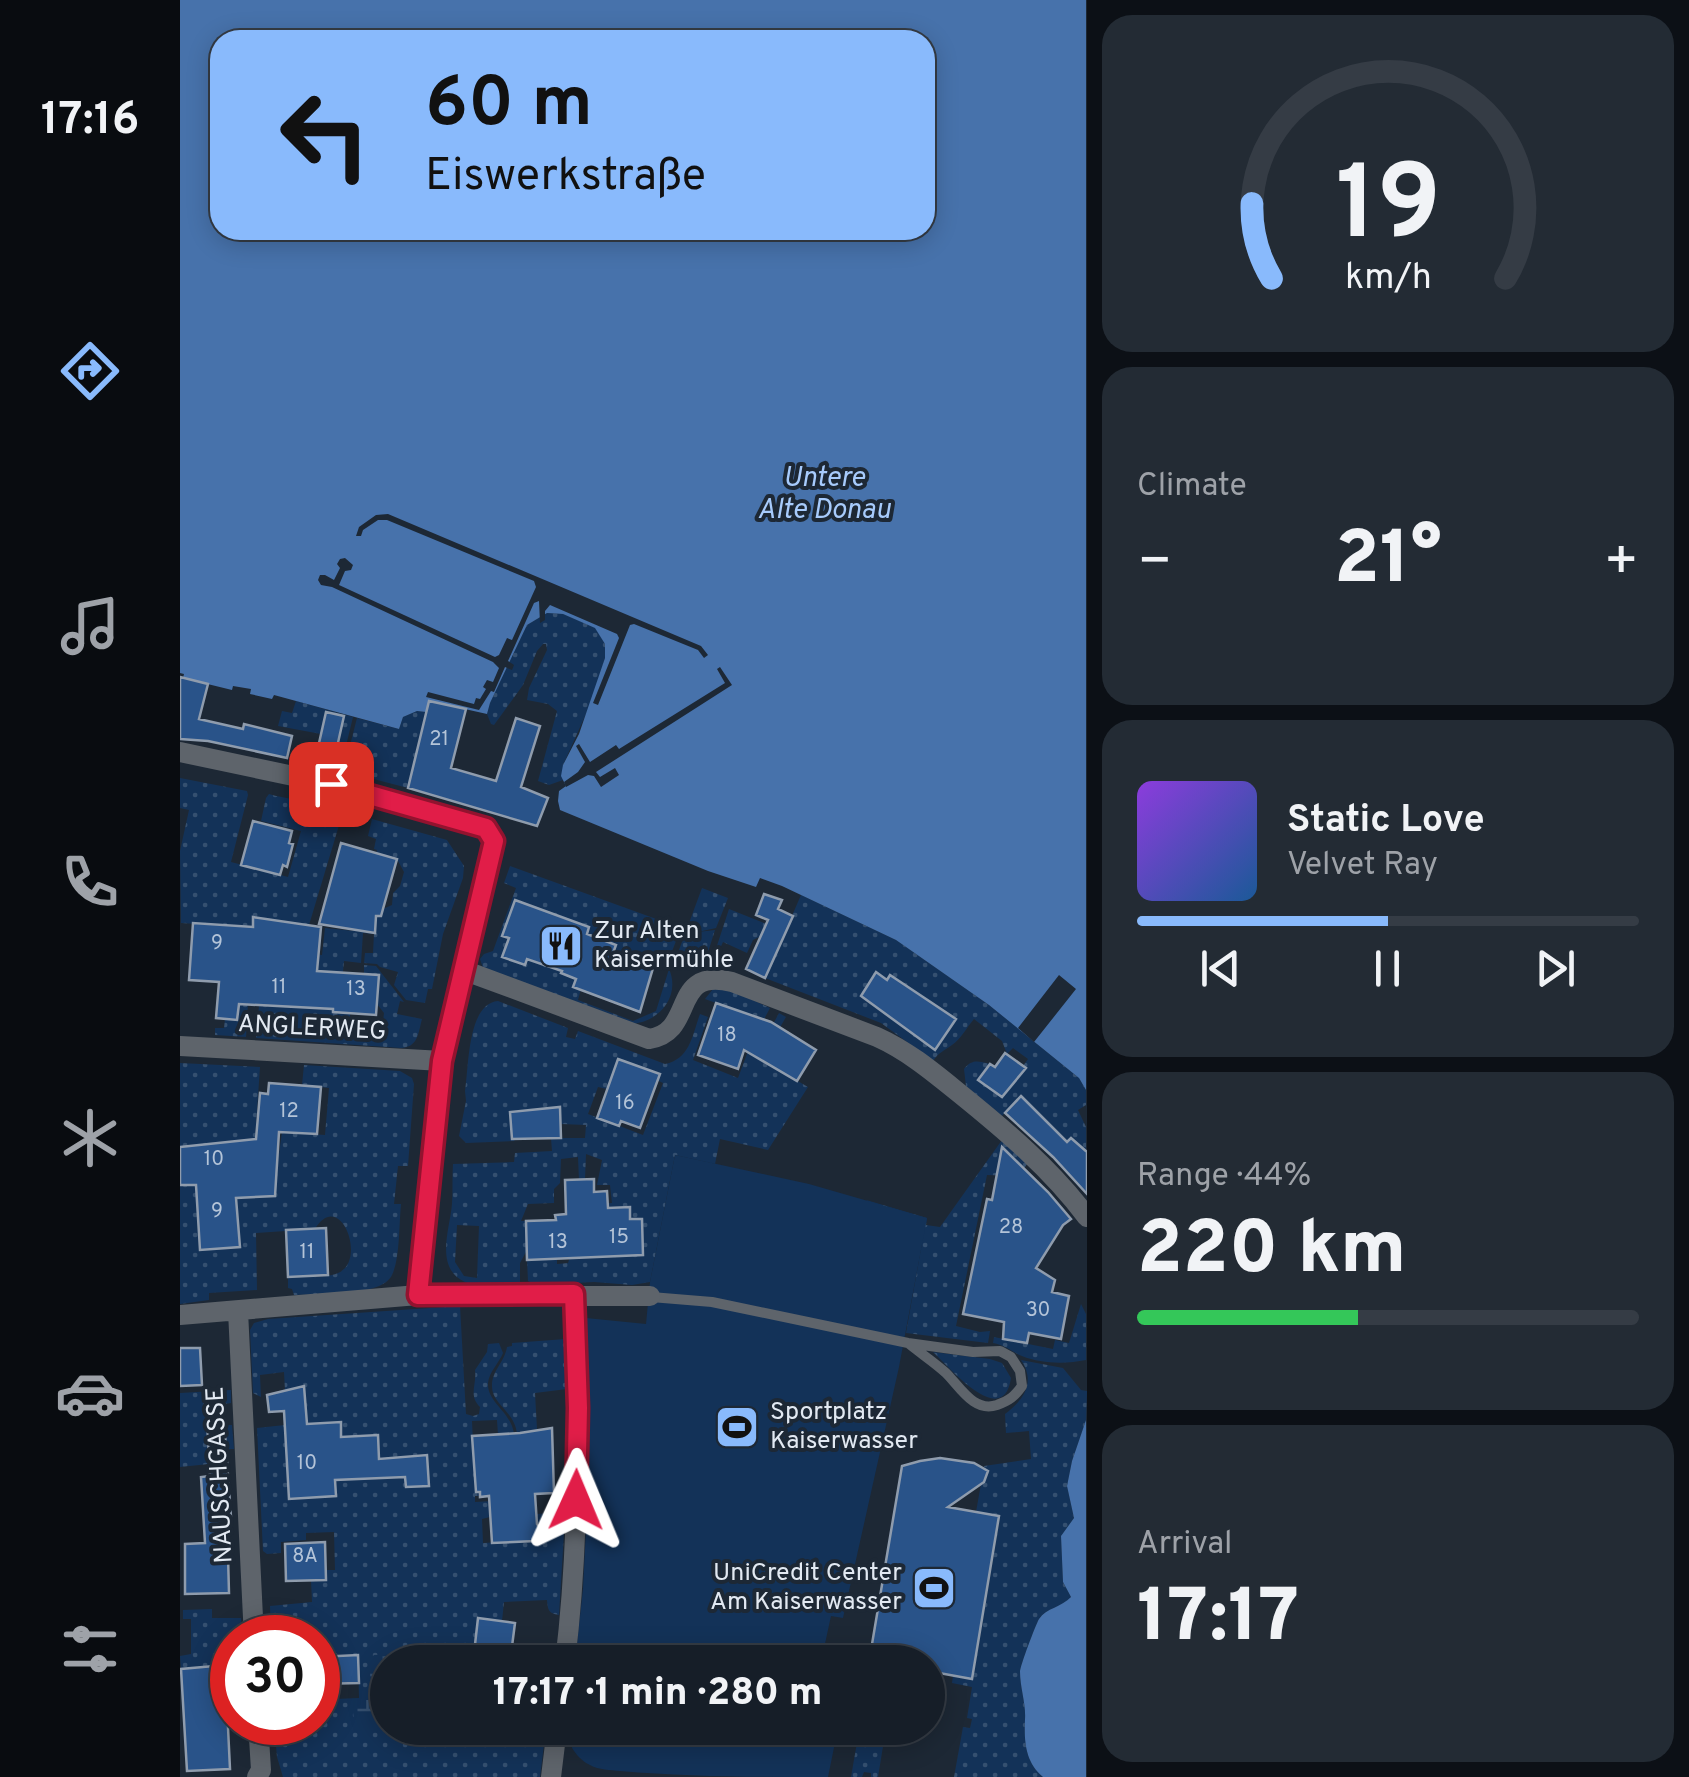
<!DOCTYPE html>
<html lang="en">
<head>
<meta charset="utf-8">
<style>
	:root { --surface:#161e28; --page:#232b34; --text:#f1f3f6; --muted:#9ea2a8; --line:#353c45; --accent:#89bafc }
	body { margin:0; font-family:Overpass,sans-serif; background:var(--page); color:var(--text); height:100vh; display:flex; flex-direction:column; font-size:38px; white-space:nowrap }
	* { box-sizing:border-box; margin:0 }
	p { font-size:32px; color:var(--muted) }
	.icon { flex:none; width:55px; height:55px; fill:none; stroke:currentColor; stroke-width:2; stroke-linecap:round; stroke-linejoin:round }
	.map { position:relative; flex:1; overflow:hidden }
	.side { display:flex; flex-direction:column; gap:15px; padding:15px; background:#0c1016; width:602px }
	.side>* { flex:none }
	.hud { position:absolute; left:30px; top:30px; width:725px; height:210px; border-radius:30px; box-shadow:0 5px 25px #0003,0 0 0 2px var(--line); background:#89bafc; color:#111; overflow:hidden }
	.speed { position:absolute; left:30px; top:1615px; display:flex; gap:20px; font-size:50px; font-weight:700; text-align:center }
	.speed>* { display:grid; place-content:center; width:130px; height:130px; border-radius:50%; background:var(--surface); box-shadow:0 5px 25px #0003,0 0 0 2px var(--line); line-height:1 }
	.speed .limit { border:15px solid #d22; background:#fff; color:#111 }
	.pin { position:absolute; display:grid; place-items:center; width:85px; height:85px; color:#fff; margin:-42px; border-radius:20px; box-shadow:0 5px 15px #0006 }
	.me { position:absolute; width:110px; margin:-55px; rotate:1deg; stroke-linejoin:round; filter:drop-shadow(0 0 8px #0008) }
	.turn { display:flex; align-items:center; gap:35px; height:210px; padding:0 50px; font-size:45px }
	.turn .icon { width:130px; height:130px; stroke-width:2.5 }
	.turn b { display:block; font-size:70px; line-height:85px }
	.big { font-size:75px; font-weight:800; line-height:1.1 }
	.side .tile { flex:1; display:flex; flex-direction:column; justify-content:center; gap:15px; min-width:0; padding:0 35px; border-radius:30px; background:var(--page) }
	.side .dial { align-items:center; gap:0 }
	.dial svg { height:260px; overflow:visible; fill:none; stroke:var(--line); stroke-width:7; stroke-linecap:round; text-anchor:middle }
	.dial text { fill:var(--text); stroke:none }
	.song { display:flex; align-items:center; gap:30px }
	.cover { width:120px; height:120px; border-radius:15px; background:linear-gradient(135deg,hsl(270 70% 55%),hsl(210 70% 35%)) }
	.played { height:10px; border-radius:5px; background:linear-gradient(90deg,var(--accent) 50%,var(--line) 50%) }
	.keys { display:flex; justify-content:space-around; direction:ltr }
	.heat { display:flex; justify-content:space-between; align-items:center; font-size:55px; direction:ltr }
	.charge { height:15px; border-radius:8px; background:linear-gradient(90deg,#34c759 44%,var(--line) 0) }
	.trip { position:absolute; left:190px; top:1645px; width:575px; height:100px; border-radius:50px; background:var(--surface); box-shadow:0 5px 25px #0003,0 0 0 2px var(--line); font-weight:800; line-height:100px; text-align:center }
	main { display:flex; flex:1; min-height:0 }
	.tabs { display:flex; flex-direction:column; width:180px; justify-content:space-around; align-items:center; background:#090c10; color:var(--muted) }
	.tabs .icon { width:70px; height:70px }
	.tabs .selected { color:var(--accent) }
	.tabs b { font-size:45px; color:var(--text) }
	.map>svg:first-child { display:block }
	.grass { fill:url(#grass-dots); fill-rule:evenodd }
	.wetland { fill:url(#wetland-marsh) }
	.park { fill:#133258 }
	.water { fill:#4772ab; fill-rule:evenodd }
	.pier { fill:#1d2835 }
	.building { fill:#295389; stroke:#8f9cad; stroke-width:2.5 }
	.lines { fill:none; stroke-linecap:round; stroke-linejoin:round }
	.lane { stroke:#5e646b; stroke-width:10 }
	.street { stroke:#5e646b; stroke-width:20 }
	.route-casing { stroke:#92132f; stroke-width:25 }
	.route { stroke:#e11d48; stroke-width:18 }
	.labels { text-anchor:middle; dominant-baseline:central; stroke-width:8; stroke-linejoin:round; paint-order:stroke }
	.number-label { font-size:20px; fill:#b4c4d8 }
	.poi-label { font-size:25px; fill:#e2e9f2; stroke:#1d2835; text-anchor:start }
	.street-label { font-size:25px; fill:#e2e9f2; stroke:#1d2835 }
	.water-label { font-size:28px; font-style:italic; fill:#a7cbfc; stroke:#1d2835 }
</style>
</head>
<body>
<main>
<nav class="tabs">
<b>17:16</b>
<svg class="icon selected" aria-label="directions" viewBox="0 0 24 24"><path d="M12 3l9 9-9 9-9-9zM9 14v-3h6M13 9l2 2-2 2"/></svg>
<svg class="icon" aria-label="music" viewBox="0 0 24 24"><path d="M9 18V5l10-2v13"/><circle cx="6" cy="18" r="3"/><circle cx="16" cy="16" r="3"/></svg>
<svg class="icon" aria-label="phone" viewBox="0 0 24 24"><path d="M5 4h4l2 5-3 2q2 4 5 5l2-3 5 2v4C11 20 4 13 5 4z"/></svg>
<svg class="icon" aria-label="climate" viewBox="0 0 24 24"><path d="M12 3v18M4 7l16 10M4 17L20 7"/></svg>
<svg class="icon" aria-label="car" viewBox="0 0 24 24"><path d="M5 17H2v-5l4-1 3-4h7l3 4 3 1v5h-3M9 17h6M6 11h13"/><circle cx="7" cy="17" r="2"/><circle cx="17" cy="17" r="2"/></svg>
<svg class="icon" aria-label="filters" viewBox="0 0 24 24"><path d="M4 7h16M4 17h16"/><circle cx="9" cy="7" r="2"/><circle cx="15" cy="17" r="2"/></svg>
</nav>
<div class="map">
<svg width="907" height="1777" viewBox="0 0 907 1777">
	<defs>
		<pattern id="grass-dots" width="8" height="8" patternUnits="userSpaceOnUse" patternTransform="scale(2.5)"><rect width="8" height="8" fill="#133258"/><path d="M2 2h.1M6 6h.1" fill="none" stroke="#355070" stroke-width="1.8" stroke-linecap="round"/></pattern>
		<pattern id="wetland-marsh" width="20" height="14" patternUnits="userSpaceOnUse" patternTransform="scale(2.5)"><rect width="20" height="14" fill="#133258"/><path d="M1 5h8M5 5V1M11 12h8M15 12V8" fill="none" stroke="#355070"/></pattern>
	</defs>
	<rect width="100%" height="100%" fill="#1d2835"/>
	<!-- grass -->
	<path class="grass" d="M367 613 383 614 416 628 425 644V658L410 705 383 765V780L369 785 358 781 377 711 368 704 347 700 349 688 367 650 366 644H363L357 651 343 685 314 725 311 724 307 714 310 703 347 625Z
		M116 701 173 717 163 758 155 756 164 716 146 712 141 734 98 726 102 711 112 713Z
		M237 711 246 712 228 788 178 775 181 761 167 757 177 718 219 729 223 717Z
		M0 778 67 791 68 795 51 862 108 877 121 831 81 821 86 798 89 794C97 797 106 797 114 800 132 806 143 810 163 812L129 925 73 917 66 1037 35 1035V1028H44L45 1019 57 1020 63 927 1 923 0 851 9 810 0 808Z
		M192 819 267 840 284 866 283 878 263 934 252 989H248L245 1003 226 1000 214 985 218 972 200 967 197 964 184 963 185 953H193L194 934 183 933 181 963 164 961 163 972 155 973 153 1012 170 1013V1020L203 1022 204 1013 197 1004 199 976 184 974V965L196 966 224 1002 220 1001 217 1014 242 1019C238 1034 238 1047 221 1048L76 1038 79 1006 122 1007 87 950 142 955 145 928 174 931 178 913 144 902 147 894 203 909 212 905 213 893 220 886 224 872 217 859 196 854 197 850 194 849 196 839 188 836Z
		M330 866 501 928 486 967 434 949 435 944 407 934 408 927 335 901 322 935 351 948 382 971 381 974 396 979 401 989 398 1000 453 1021 476 1011 489 969C501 996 479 1023 450 1024L303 968 300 959 304 954 313 951 336 888 324 883Z
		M522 888 548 898 536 928 518 932 535 930 523 968 496 958Z
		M621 895 716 940 809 1005 899 1078 906 1090V1105L898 1110 906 1127V1152L892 1138 887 1142 840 1097 822 1116 786 1086 784 1069C792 1059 798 1061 810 1064L799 1080 823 1097 845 1068 843 1066 848 1059 833 1048 827 1054 822 1041 794 1019C787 1027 781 1039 772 1045 764 1051 759 1052 753 1061L701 1023 585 978Z
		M549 909 594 927 593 930 573 940 567 953 543 942 537 955 549 961 529 970Z
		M548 988 590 1008 581 1025 590 1030 599 1013 606 1017 584 1055 585 1062 628 1087 588 1150 540 1139 535 1164 495 1155 470 1282 452 1285 414 1282 356 1285 348 1281 347 1260 377 1259V1264L388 1263 407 1205 432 1203 430 1185H417L422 1160 406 1154 405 1179 399 1180 398 1157 381 1159 380 1183 374 1189V1203L348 1204 341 1221H346L347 1250 340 1263V1284C324 1284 300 1289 285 1282 254 1268 270 1229 272 1204 273 1191 272 1177 273 1164L334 1162 335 1153 372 1151 371 1138H405L406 1125 381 1124 379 1107 330 1112 332 1138 335 1141 286 1143 279 1136 286 1101 285 1091C289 1067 287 1004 318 1001L388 1028 386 1037 395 1039 398 1031 485 1064C510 1059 512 1036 520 1014L528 1017 513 1060 558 1078 580 1019 525 999 533 989ZM439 1059 479 1073 477 1080 483 1083 463 1135 408 1114 418 1087 427 1089ZM277 1225 299 1226 297 1278 284 1276 275 1262Z
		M0 1063 80 1067 73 1169 99 1154 102 1132 145 1135 149 1088 122 1085 124 1065 220 1071 232 1078 234 1084 228 1166H218L214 1204H221C219 1223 220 1259 212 1275 202 1297 137 1294 114 1295L112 1289 108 1288V1277C123 1276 144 1279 158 1273 188 1261 160 1188 135 1229L76 1233 77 1290 29 1293V1300L0 1304Z
		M822 1140 847 1164 839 1176 807 1175 776 1326 800 1332 810 1331 808 1343 726 1333 742 1243 686 1200 747 1218 746 1225 760 1227Z
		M901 1304 906 1314V1360C886 1364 862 1364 842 1356 832 1352 825 1345 813 1343L814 1337 873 1349 875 1340 889 1343Z
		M280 1306 286 1414 293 1416 299 1414 300 1407C288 1395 297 1385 295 1370L307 1352 308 1344 319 1343 323 1353C319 1363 309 1372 308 1383 307 1403 331 1411 334 1434L318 1435 317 1420 292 1421 295 1489 300 1490V1496H295V1502L313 1501 310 1517 302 1519 303 1543 358 1540 362 1528 356 1520V1514L374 1513 375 1516H385L379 1615C368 1613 368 1610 367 1600L324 1602 322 1621 298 1619 293 1662H208V1728H366L360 1777H103L97 1757 94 1723 138 1722V1691H154L155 1699 179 1698 178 1656 138 1657V1638L91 1637 90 1606 132 1602 131 1580 146 1570H155L154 1532 126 1533V1540L101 1542V1553L87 1554 83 1551 77 1428 105 1425 109 1499 155 1496V1481L200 1478 198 1435 161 1437 160 1422 114 1425 113 1420H103V1411L126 1410 124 1387 105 1391 104 1372 80 1375 81 1397 73 1393 70 1330 74 1323 88 1319Z
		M386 1339 387 1389 355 1393 357 1429 337 1434C335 1411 311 1404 312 1385 312 1371 325 1361 327 1347L332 1346V1343Z
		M753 1352 810 1359 822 1363 831 1378C823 1431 769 1367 753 1352Z
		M841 1360 883 1368 901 1390 907 1391 906 1420 892 1461 887 1486 894 1518 881 1536 883 1582 891 1597C883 1607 866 1608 859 1619 856 1624 840 1666 840 1672 840 1687 846 1704 845 1719 844 1741 845 1762 863 1777H774L783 1727 790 1728 792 1719 787 1718 792 1687 772 1683 773 1676 793 1679 820 1517 796 1512 801 1484 807 1478 804 1466 851 1459 849 1431 826 1433 825 1414C844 1400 856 1382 841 1360Z
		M51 1390V1403L39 1405V1425H52L54 1449 29 1450V1464L0 1467V1393Z
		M32 1609V1618H61L62 1637 52 1638V1652L44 1653 45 1665 1 1669 0 1656 11 1654V1619H3V1610Z
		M666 1728H694L693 1735 700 1737 702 1729 695 1728H706L698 1777H691V1773L684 1772 682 1777H671L679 1731Z"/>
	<!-- wetland -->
	<path class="wetland" d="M223 1651 229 1655 228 1662 201 1665 202 1704H207V1720L201 1719 185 1729C175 1726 174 1722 173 1712 191 1687 192 1691 189 1660L194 1655 218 1654Z"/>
	<!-- park -->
	<path class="park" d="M495 1155 629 1184 747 1218 719 1367 663 1618 651 1616 641 1662H395L403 1589 408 1490 406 1318 466 1324 470 1282Z
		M388 1728H658L648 1777C579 1777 508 1777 440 1771 430 1770 419 1770 410 1765 396 1758 386 1742 388 1728Z"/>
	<!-- water -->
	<path class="water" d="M0 0H906V1090L899 1078 809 1005 716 940 602 886 580 878 576 887 528 871 380 810 378 801 379 791 386 786 381 776 383 765 399 734 425 658V644L415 628 383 614 367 613 347 625 310 703 307 714 249 701 246 712 237 711 223 717 219 729 94 695 92 699 70 694 71 689 53 686 52 690 3 678 4 674 0 673ZM40 40H745V230H40Z
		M906 1420V1777H863C845 1762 844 1741 845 1719 846 1704 840 1687 840 1672 840 1666 856 1624 859 1619 866 1608 882 1607 891 1597L883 1582 881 1536 894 1518 887 1486 892 1461Z"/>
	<!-- pier -->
	<path class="pier" d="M208 514 521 646 528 655 524 658 518 650 454 624 450 625 418 705 413 703 439 638 437 634 370 605 365 611V620L360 623 359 601 354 603 328 661 334 665 332 670 325 667 314 692 311 691 299 710 246 697 248 692 294 704 296 698 300 699 306 689 303 687 307 680 313 682 319 668 313 662 152 587 141 585 138 580 140 575H145L154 580 160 568 157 564 160 559 165 558 173 565 171 570 165 571 159 585 315 657 319 655 327 638 332 640 356 587 354 581 207 520H198L183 530 181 536H176L179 527 196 515Z
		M540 667 552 685 416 772 420 777 435 768 439 775 421 787 414 776 408 775 386 787 384 782 398 772 405 762 396 746 399 744 410 762 436 745 439 749 545 683 537 669Z
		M879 975 896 989 854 1042 838 1028Z"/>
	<!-- building -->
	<path class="building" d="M0 677 28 684 19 719 63 729 64 724 112 736 107 758 28 741 0 739Z
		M249 701 286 709 271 768 316 781 336 718 360 726 341 787 368 798 357 826 228 788Z
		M146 712 164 716 155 756 137 752Z
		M73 821 112 831 109 843 113 844 107 867 103 865 100 875 61 865Z
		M161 843 217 859 201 916H196L195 933 139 924Z
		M584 894 602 900 598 909 613 916 585 978 566 969 588 920 576 915Z
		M335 900 409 927 407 934 436 945 432 956 473 968 460 1012 393 987 396 979 381 973 382 971 347 959 345 965 322 957 329 938 322 936Z
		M73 917 141 927 137 971 199 975 196 1015 153 1012V1009L59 1004 57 1020 36 1018 39 982 9 980 13 923 73 927Z
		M696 972 707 980 710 975 776 1019 755 1050 681 996Z
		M536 1003 591 1022 636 1050 617 1081 564 1050 558 1069 518 1055Z
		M825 1053 846 1068 822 1097 798 1080 810 1064 815 1067Z
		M438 1059 480 1074 460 1128 441 1121 439 1126 417 1118Z
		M89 1083 141 1087 137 1134 99 1132 95 1196 56 1198 60 1247 20 1250 16 1185H0V1147L76 1139 80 1093 88 1094Z
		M841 1096 887 1142 891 1138 907 1152V1194L873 1157 825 1113Z
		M380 1107 381 1138 332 1139 330 1112Z
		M822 1147 868 1192 891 1219 883 1225 856 1268 875 1280 872 1292 889 1296 881 1339 849 1333 847 1343 823 1339 824 1322 783 1314 807 1199 812 1200Z
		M414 1179V1192L427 1191 428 1208 450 1207V1219H462L463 1255 347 1260 346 1221 376 1220 375 1215 386 1214 385 1180Z
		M146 1228 148 1275 108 1277 106 1230Z
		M0 1348H20L22 1385 0 1386Z
		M124 1386 127 1424 161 1422V1437L198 1435 199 1459 247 1455 249 1486 226 1487 225 1477 155 1480 156 1496 109 1499 104 1411 89 1412 87 1395Z
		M44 1420 51 1517H47L49 1593 5 1594V1544L25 1543 21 1477 30 1476 27 1421Z
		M372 1428 374 1493 355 1494 357 1524 360 1528 355 1541 312 1543 309 1496 300 1497V1492H296L292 1436 340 1433Z
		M760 1458 794 1463 808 1471 804 1482 768 1507 819 1516 792 1679 748 1671V1662H689L722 1466 740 1461Z
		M145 1542 146 1580 106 1581 105 1544Z
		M298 1618 335 1623 330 1662H293Z
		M178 1655 179 1683 138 1684V1657Z
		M45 1665 50 1769 7 1771 1 1669Z"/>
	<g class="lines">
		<!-- lane -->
		<path class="lane" d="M471 1297 532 1302 728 1343 793 1352 820 1351 831 1357 840 1371 842 1386C834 1397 830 1400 817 1405 794 1413 780 1387 766 1373 754 1362 740 1353 728 1343"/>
		<!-- street -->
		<path class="street" d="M0 752 151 784 307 828 314 841 283 970 469 1039C517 1032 489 967 552 982L697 1037C728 1051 753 1072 779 1093 826 1131 871 1169 907 1217
			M0 1046 262 1061
			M238 1295 262 1061 283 970
			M58 1311 74 1638
			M0 1315 238 1295 470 1296
			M385 1662C400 1540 398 1417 394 1294
			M77 1777 81 1770 78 1722
			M371 1777 377 1728"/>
	</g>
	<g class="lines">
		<!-- route casing -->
		<g class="route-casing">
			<path id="route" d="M151 784 306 828 314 841 262 1061 238 1295 394 1294 398 1408 396 1500"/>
		</g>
		<!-- route -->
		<use href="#route" class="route"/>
	</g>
	<!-- icons -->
	<defs>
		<g id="restaurant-square" transform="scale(2.25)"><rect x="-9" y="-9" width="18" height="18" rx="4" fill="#89bafc" stroke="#1d2835"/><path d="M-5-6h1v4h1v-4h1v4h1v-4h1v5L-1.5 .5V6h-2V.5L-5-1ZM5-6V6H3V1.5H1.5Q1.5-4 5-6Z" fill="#111"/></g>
		<g id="stadium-square" transform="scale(2.25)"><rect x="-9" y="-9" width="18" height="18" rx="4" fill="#89bafc" stroke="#1d2835"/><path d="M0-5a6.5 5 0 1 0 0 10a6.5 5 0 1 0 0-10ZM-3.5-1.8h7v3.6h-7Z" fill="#111"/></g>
	</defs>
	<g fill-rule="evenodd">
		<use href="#restaurant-square" x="381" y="946"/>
		<use href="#stadium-square" x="557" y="1427"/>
		<use href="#stadium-square" x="754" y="1588"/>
	</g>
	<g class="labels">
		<!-- number labels -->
		<g class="number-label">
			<text x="259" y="740">21</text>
			<text x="37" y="944">9</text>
			<text x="99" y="988">11</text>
			<text x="176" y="990">13</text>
			<text x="547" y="1036">18</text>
			<text x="445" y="1104">16</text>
			<text x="109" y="1112">12</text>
			<text x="34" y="1160">10</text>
			<text x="37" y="1212">9</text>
			<text x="831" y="1228">28</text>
			<text x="439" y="1238">15</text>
			<text x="378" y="1243">13</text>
			<text x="127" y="1253">11</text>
			<text x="858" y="1311">30</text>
			<text x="127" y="1464">10</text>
			<text x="125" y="1557">8A</text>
		</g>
		<!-- poi labels -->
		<g class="poi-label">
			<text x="414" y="932">Zur Alten<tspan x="414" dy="29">Kaisermühle</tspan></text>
			<text x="590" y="1413">Sportplatz<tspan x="590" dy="29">Kaiserwasser</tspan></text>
			<text x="722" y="1574" text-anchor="end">UniCredit Center<tspan x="722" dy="29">Am Kaiserwasser</tspan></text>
		</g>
		<!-- street labels -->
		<g class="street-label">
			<text transform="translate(132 1029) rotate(3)">ANGLERWEG</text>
			<text transform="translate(41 1475) rotate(-93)">NAUSCHGASSE</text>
		</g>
		<!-- water labels -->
		<g class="water-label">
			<text x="644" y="479">Untere<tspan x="644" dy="32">Alte Donau</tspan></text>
		</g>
	</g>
</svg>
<div class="speed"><div class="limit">30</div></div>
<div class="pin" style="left:151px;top:784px;background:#d93025"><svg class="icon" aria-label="arrive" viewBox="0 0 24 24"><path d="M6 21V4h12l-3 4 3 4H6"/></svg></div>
<svg class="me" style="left:396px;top:1500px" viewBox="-20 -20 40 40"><path d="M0-17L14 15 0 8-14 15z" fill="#e11d48" stroke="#fff" stroke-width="4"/></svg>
<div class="trip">17:17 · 1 min · 280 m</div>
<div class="hud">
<div class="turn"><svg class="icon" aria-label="left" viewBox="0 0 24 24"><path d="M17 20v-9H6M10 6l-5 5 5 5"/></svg><div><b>60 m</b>Eiswerkstraße</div></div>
</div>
</div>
<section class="side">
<div class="tile dial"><svg viewBox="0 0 100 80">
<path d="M14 69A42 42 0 1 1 86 69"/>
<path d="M14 69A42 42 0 0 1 8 46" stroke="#89bafc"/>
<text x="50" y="56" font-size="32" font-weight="700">19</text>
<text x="50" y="72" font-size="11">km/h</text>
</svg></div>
<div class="tile"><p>Climate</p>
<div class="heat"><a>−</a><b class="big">21°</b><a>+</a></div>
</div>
<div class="tile">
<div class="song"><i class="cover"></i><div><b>Static Love</b><p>Velvet Ray</p></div></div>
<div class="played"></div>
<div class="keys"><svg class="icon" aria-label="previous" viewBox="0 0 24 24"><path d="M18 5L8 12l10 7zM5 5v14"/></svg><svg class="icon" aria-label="pause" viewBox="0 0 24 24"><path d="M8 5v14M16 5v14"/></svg><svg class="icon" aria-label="next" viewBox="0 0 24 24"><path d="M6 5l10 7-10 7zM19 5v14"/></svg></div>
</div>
<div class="tile"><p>Range · 44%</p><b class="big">220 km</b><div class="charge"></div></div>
<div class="tile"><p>Arrival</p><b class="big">17:17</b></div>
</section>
</main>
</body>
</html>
